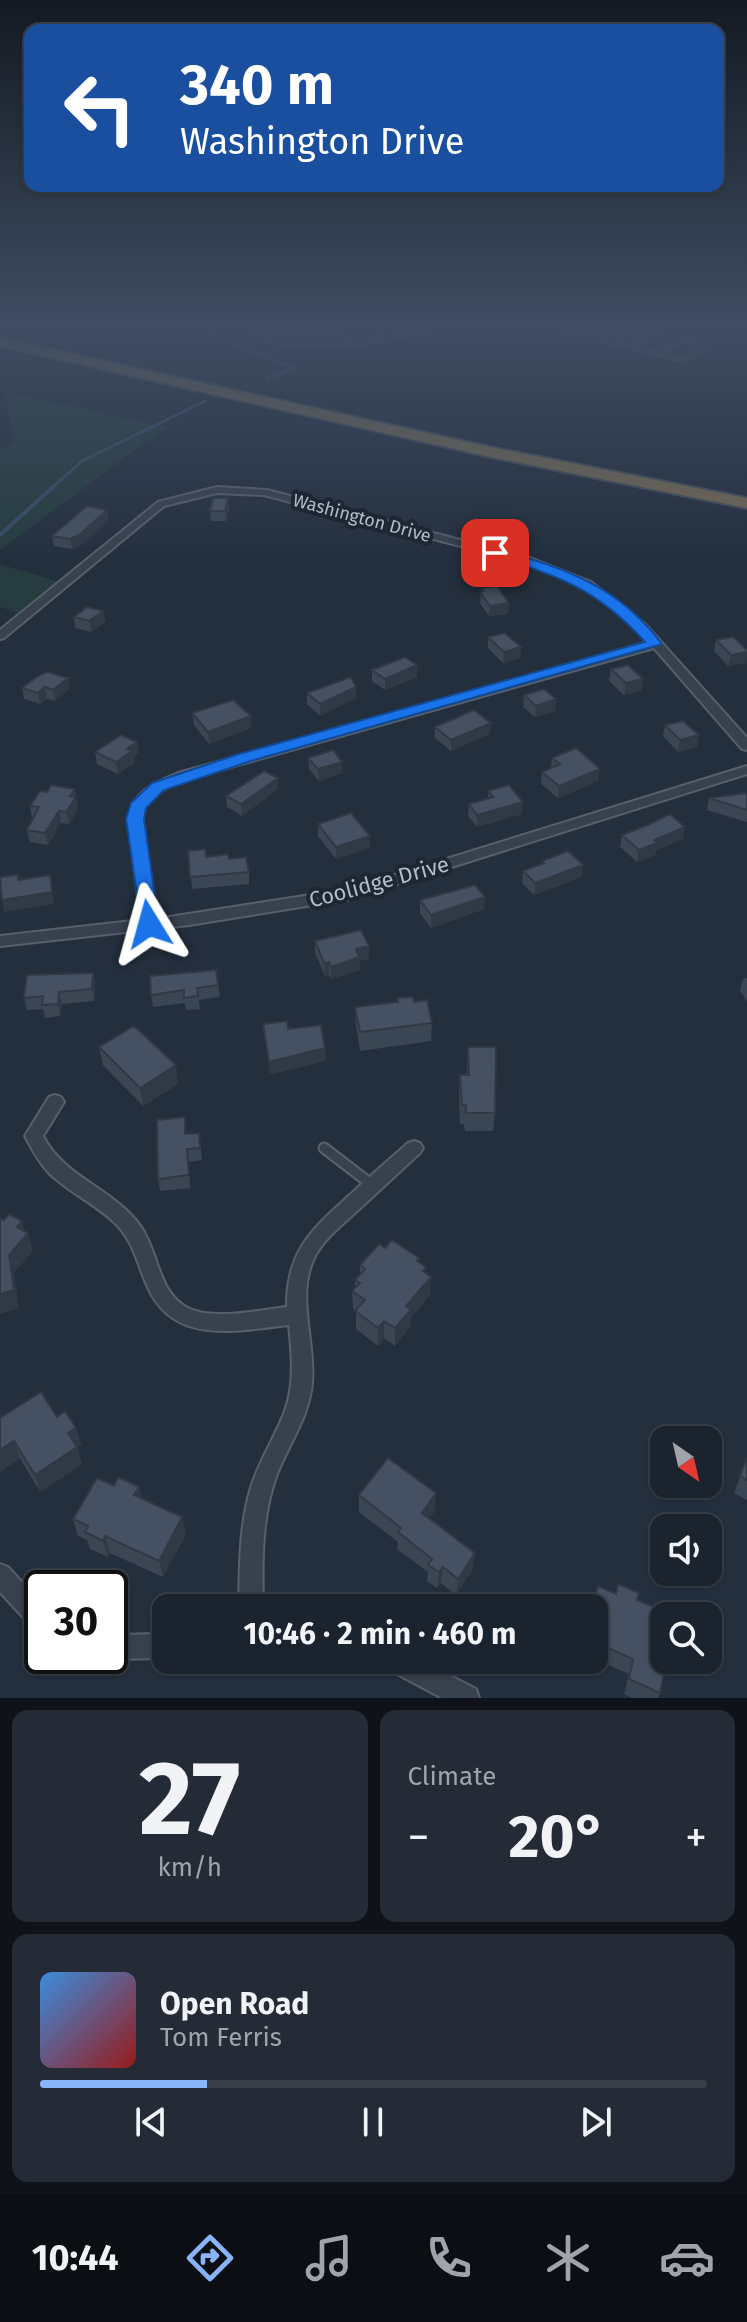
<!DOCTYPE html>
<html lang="en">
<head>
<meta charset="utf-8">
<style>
	:root { --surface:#1b232e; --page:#242b36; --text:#f1f3f6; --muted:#a0a4aa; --line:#39404a; --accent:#8ab4f8 }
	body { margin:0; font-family:"Fira Sans",sans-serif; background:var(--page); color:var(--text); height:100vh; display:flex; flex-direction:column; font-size:30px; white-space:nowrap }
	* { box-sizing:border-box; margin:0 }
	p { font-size:26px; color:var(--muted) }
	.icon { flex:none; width:44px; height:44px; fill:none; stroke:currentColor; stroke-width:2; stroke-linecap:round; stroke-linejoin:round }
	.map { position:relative; height:1698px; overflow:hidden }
	.drawer { display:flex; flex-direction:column; gap:12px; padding:12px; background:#0f1319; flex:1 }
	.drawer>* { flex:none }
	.banner { position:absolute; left:24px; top:24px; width:700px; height:168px; border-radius:16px; box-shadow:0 2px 6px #0004,0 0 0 2px var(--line); background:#1a4fa0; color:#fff; overflow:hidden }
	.needle { width:52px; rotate:146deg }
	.fabs { position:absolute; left:650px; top:1426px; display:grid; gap:16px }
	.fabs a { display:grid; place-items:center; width:72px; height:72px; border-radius:16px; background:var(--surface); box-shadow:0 2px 6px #0004,0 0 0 2px var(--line); font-size:40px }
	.speed { position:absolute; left:24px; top:1570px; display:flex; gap:16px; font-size:40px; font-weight:700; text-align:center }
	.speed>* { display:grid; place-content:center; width:104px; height:104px; border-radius:50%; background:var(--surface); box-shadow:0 2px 6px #0004,0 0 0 2px var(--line); line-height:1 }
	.speed .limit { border:4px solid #111; border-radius:12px; background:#fff; color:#111 }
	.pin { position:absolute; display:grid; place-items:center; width:68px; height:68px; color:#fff; margin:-34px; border-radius:16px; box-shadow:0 4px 12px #0006 }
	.me { position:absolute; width:88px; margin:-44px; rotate:352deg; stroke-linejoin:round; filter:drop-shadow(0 0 6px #0008) }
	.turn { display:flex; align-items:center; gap:28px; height:168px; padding:0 24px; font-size:36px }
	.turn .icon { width:104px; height:104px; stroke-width:2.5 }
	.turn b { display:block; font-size:56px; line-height:68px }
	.big { font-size:60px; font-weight:700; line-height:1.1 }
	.drawer .tile { flex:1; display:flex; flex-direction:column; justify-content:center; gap:12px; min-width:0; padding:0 28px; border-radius:16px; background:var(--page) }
	.drawer .dial { align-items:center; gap:0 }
	.dial b { font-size:104px; line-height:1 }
	.song { display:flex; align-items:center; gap:24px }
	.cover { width:96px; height:96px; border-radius:12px; background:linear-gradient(135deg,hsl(210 70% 55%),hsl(0 70% 35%)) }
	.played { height:8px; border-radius:4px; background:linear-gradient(90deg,var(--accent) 25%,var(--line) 25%) }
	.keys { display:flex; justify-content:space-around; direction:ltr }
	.heat { display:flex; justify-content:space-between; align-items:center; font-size:44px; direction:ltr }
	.drawer .tiles { flex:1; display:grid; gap:12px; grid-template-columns:1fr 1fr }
	.tile:last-child { grid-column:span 2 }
	.trip { position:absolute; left:152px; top:1594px; width:456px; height:80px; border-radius:16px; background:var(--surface); box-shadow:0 2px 6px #0004,0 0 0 2px var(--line); font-weight:700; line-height:80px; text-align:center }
	.menu { display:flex; height:128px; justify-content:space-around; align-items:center; background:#0b0e12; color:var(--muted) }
	.menu .icon { width:56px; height:56px }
	.menu .active { color:var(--accent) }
	.menu b { font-size:36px; color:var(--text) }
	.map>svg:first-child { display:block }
	.green { fill:#263c3f }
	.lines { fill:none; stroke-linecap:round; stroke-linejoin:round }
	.stream-far1 { stroke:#394c67; stroke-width:3 }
	.stream { stroke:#394c67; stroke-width:4 }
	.lane-far1-casing { stroke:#565f6c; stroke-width:6 }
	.lane-casing { stroke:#565f6c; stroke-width:13 }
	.street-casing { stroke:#565f6c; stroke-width:4 }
	.secondary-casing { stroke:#565f6c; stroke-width:4 }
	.highway-casing { stroke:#434c59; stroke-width:4 }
	.lane-far1 { stroke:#38414e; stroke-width:4 }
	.lane { stroke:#38414e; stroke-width:9 }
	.street { fill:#38414e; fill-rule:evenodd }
	.secondary { fill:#465061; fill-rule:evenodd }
	.highway { fill:#746855; fill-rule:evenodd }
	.wall { fill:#3b4654 }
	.shaded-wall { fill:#303945 }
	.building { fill:#455162; stroke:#303945; stroke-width:2 }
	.route { fill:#1a73e8; stroke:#114b97; stroke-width:2 }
	.labels { text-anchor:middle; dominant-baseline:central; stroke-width:8; stroke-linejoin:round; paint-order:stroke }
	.far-street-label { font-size:18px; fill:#b4bcc9; stroke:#1d2633 }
	.street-label { font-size:22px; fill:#b4bcc9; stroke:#1d2633 }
</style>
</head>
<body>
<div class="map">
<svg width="747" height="1698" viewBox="0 0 747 1698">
	<rect width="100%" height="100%" fill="#242f3e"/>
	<!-- green -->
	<path class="green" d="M6 392 166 427 0 550V449L13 442Z
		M0 564 57 581 18 613 0 607Z"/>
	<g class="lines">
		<!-- stream-far1 -->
		<path class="stream-far1" d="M191 324 224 341 296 368 267 378
			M52 488 82 461 205 401"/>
		<!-- stream -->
		<path class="stream" d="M0 535 54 486"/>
		<!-- lane-far1 casing -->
		<g class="lane-far1-casing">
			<path id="lane-far1" d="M249 324C275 367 410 336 449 324
				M308 324 363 343
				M362 324 381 329 392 324
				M412 324 430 329
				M537 324 683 360 710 345 686 338 657 353"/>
		</g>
		<!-- lane casing -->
		<g class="lane-casing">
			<path id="lane" d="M324 1148 371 1184"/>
		</g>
		<!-- street casing -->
		<g class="street-casing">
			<path id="street" d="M217 487 267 490 530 558 591 582 645 624 747 738V750L742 749 654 648 188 779C167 787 145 795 142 819L156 919 349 889 747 766V774L350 899 189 925 0 946V936L141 920 128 819C133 791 155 783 178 773L649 642 637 628 583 586 522 562 264 495 217 493 164 506 4 638 0 639V630L158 502Z
				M55 1095 61 1097 64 1102 43 1136C64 1178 115 1189 141 1227 159 1253 158 1295 190 1309 216 1320 260 1310 287 1307 286 1251 313 1228 352 1193 370 1176 389 1160 408 1143L414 1141 420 1143 423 1148 420 1153C399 1172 378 1192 357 1211 342 1225 325 1238 315 1256 295 1295 316 1342 312 1383 309 1417 289 1444 277 1474 261 1517 262 1564 263 1608H239C240 1569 239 1529 250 1491 258 1462 275 1438 285 1411 295 1383 292 1354 289 1325 234 1331 171 1346 146 1283 137 1262 133 1241 116 1224 96 1204 68 1192 48 1172 38 1161 32 1149 25 1136L49 1097Z
				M0 1564 8 1567 42 1604V1633L34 1629 0 1592Z
				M166 1634V1658L110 1659 103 1656H110V1635Z
				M382 1660H419L476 1689 479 1698H442L386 1668Z"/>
		</g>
		<!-- secondary casing -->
		<g class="secondary-casing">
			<path id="secondary" d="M0 324H8L0 328Z"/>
		</g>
		<!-- highway casing -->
		<g class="highway-casing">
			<path id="highway" d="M0 338 495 448 747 498V508L495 458 0 346Z"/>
		</g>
		<!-- lane-far1 -->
		<use href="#lane-far1" class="lane-far1"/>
		<!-- lane -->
		<use href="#lane" class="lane"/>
		<!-- street -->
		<use href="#street" class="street"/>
		<!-- secondary -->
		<use href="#secondary" class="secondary"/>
		<!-- highway -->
		<use href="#highway" class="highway"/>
	</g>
	<!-- wall -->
	<path class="wall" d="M267 324H322V334L311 341 267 333Z
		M559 324H677L676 329 646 346Z
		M228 498 229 508 226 521H211L210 511Z
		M107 510 108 521 81 545 72 549 54 546 52 536Z
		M481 588 509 603 508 614 489 616 480 603Z
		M103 611 105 622 91 632 75 628 74 617Z
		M488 637 521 647 520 658 503 663 488 648Z
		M716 640 747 650 746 663 728 666 714 651Z
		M417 665V677L385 690 372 681V670Z
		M611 669 642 690 624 695 609 681Z
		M68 678 69 689 55 701 47 699 40 704 24 699 22 688Z
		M307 693 356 698 320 716 307 704Z
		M524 695 556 699 555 711 535 717 523 707Z
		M192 713 251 728 209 744 194 725Z
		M491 723 490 734 451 751 435 738V727Z
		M665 725 697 747 678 752 663 736Z
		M137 742 139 753 133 758 134 763 118 774 97 764 95 752Z
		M308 758 342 762V773L319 781 309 769Z
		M552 758 598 781 558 798 541 784 542 772 551 768Z
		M278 778V789L242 816 227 807 226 796Z
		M75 789 78 809 69 824 61 823 48 845 30 842 27 830 33 818H32L30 806 47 792Z
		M488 791 522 814 477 827 468 816 469 804 488 799Z
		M747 793V822L707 810 709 798Z
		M318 824 370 836V848L336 859 318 836Z
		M622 835 683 839 656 850 655 855 637 862 620 847Z
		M188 851 206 857 229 859 249 872V884L192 889Z
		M542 861 583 865 581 877 534 895 522 883 523 871 542 864Z
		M485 897 484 909 431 928 420 913V900Z
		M315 941 369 959 359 961 360 970 331 979 329 975 325 976 315 953Z
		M216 970 220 997 199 1000 200 1009 186 1010 185 1003 153 1007 151 995Z
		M93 973 95 985 94 1001 62 1004 60 1016 45 1018 43 1009 27 1010 24 998Z
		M747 978V1001L740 991 743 979Z
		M397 998 432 1023 431 1041 360 1051 356 1025 355 1007 397 1002Z
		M99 1047 178 1084 143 1106 103 1065Z
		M468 1047 495 1113 493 1131H465L464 1124H460L459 1093 460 1075H467Z
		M199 1133 202 1160 189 1162 190 1188 160 1191 158 1179 186 1134Z
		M385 1248 419 1262 426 1267V1273L430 1295 411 1318 410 1327 395 1346 384 1338 378 1346 356 1329V1311L353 1309 352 1291 355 1289V1280L360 1274V1265Z
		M57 1417 76 1428 81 1445 77 1447 82 1464 40 1492 20 1458 0 1472V1418Z
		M747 1458V1500L734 1493Z
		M114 1486 139 1487 142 1499 186 1534 163 1577 110 1553 108 1557 90 1549 87 1540 78 1536 73 1519Z
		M359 1495 435 1510 429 1519 473 1569 456 1595 441 1583 437 1588 427 1581 428 1572 397 1549 398 1542 359 1512Z
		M616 1594 637 1600 660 1693 658 1698H632L624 1694 629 1674 595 1659 596 1654 594 1653V1608Z"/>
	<!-- shaded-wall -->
	<path class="shaded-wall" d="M317 324H322V334L311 341V328Z
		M657 324H677L676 329 646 346 648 329Z
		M228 498 229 508 226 521 225 511Z
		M107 510 108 521 81 545 72 549 70 539Z
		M509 603 508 614 489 616 490 606Z
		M103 611 105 622 91 632 89 621Z
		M521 647 520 658 503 663 504 652Z
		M747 652 746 663 728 666 731 655Z
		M417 665V677L385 690V679Z
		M68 678 69 689 55 701 53 690Z
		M643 679 642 690 624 695 626 683Z
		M45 687 47 699 40 704 38 693Z
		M356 687V698L320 716V704Z
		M556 699 555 711 535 717 536 706Z
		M251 716V728L209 744 208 732Z
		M491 723 490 734 451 751V740Z
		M699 735 697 747 678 752 680 740Z
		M137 742 139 753 133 758 134 763 118 774 116 762 127 749Z
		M342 762V773L319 781 318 769Z
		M600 769 598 781 558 798 559 786Z
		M278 778V789L242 816 241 804Z
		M75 789 78 809 69 824 66 812 70 796Z
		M523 802 522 814 477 827V815Z
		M59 811 61 823 48 845 45 833Z
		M685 827 683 839 656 850 655 855 637 862 639 850 654 840Z
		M370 836V848L336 859V847Z
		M583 865 581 877 534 895 535 883Z
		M50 875 54 904 4 912 2 900Z
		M485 897 484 909 431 928V915Z
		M369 946V959L359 961 360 970 331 979V967L356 949Z
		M329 962V975L325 976 324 963Z
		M93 973 95 985 94 1001 92 989Z
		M59 992 62 1004 60 1016 58 1004Z
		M325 1048 326 1061 269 1075V1062Z
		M176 1065 178 1084 143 1106 140 1088Z
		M22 1221 26 1235 28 1233 33 1251 14 1273 19 1308 0 1314V1294L9 1255 17 1227Z
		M426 1267 425 1283 431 1277 430 1295 411 1318 410 1327 395 1346V1328L423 1271Z
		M384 1321V1338L378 1346V1328Z
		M76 1428 81 1445 77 1447 82 1464 40 1492 35 1475 68 1433Z
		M14 1441 20 1458 0 1472V1450Z
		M139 1487 143 1503 134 1495Z
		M436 1493 435 1510 421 1530 422 1513Z
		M182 1517 186 1534 163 1577 159 1561Z
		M105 1536 110 1553 108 1557 103 1541Z
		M475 1553 473 1569 456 1595 458 1579Z
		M443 1567 441 1583 437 1588 439 1572Z"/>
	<!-- building -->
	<path class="building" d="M290 324H317L311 328Z
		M629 324H657L648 329Z
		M213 498H228L225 511H210Z
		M87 506 107 510 79 535 70 539 52 536Z
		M497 586 509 603 490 606 480 592 483 591 481 588Z
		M87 607 103 611 89 621 74 617Z
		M505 633 521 647 504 652 488 637Z
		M733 637 747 650V652L731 655 716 640Z
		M405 657 417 665 385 679 372 670Z
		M628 665 643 679 626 683 611 669Z
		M47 672 68 678 53 690 45 687 38 693 22 688 38 676Z
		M351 677 356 687 320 704 307 693Z
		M544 689 556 699 536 706 524 695Z
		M233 700 251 716 208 732 192 713Z
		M474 710 491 723 451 740 435 727Z
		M683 721 699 735 680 740 665 725Z
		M121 735 137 742 127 749 132 751 116 762 95 752Z
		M576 748 600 769 559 786 542 772 560 764 552 758Z
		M333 750 342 762 318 769 308 758Z
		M264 771 278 778 241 804 226 796Z
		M51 785 75 789 70 796 76 797 66 812 59 811 45 833 27 830 39 807 30 806 40 791 47 792Z
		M509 785 523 802 477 815 469 804 493 797 488 791Z
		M747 793V810L709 798Z
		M351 813 370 836 336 847 318 824Z
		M670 814 685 827 654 840 657 843 639 850 622 835 650 824Z
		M205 849 206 857 228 854 229 859 246 857 249 872 190 877 188 851Z
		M568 851 583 865 535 883 523 871 544 863 542 861Z
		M18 875V880L50 875 52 892 2 900 0 877Z
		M475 885 485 897 431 915 420 900Z
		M361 930 369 946 356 949 359 957 331 967 329 962 324 963 315 941Z
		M216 970 218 985 197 988 198 996 184 998V990L151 995 150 976Z
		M93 973 92 989 59 992 58 1004 42 1005 43 996 24 998 27 975Z
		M413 997 414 1002 427 1000 432 1023 360 1032 355 1007 398 1002 397 998Z
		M287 1021 288 1029 321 1025 325 1048 269 1062 263 1024Z
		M134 1026 176 1065 140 1088 99 1047Z
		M468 1047H496L495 1113H466V1105H462L460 1075H469Z
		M185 1117V1134L199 1133 200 1148 187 1149 189 1175 158 1179 157 1120Z
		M9 1214 22 1221 17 1227 28 1233 9 1255 14 1290 0 1294V1218L4 1220Z
		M392 1240 419 1258 417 1261 426 1267 423 1271 431 1277 406 1306 411 1310 395 1328 384 1321 378 1328 355 1311 365 1300 352 1291 360 1283 355 1280 365 1269 360 1265 379 1244 385 1248Z
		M41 1392 57 1417 65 1411 76 1428 68 1433 77 1447 35 1475 14 1441 0 1450V1418Z
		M388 1458 436 1493 422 1513 475 1553 458 1579 443 1567 439 1572 428 1565 432 1559 398 1532 401 1528 359 1495Z
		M747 1458V1480L740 1476Z
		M118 1477 139 1487 134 1495 182 1517 159 1561 105 1536 103 1541 85 1532 88 1526 73 1519 97 1478 114 1486Z
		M618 1584 639 1593 637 1600 676 1616H664V1660H667L660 1693 629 1679 633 1659 599 1644 601 1639 594 1636V1608H592L598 1586 616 1594Z"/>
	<!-- sky -->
	<linearGradient id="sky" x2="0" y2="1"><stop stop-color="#141a22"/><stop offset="0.58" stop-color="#3f4d63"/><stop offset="1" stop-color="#3f4d63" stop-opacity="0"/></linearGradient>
	<rect width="747" height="562" fill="url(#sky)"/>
	<!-- route -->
	<path class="route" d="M491 550C502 548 516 554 527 558 582 574 627 597 662 644L251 761 164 790 146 808 144 819 159 924 149 931 142 929 126 819 131 803 152 783 239 754 645 642C598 589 557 575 491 555Z"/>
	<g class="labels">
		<!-- far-street labels -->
		<g class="far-street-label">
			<text transform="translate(362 518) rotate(15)">Washington Drive</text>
		</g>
		<!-- street labels -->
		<g class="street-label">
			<text transform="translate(379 882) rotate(-15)">Coolidge Drive</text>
		</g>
	</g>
</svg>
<div class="fabs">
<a><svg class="needle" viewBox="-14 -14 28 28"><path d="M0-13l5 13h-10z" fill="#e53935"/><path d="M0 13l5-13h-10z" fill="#a0a4aa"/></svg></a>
<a><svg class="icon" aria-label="sound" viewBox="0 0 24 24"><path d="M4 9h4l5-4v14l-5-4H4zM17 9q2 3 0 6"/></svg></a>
<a><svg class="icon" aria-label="search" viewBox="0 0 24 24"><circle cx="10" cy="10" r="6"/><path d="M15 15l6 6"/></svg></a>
</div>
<div class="speed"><div class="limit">30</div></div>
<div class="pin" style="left:495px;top:553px;background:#d93025"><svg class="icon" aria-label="arrive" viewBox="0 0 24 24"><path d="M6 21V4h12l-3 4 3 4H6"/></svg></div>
<svg class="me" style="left:149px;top:924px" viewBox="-20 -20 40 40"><path d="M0-17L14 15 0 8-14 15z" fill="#1a73e8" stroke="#fff" stroke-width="4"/></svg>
<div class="trip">10:46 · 2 min · 460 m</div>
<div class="banner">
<div class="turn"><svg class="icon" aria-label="left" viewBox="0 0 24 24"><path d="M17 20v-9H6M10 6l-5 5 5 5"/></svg><div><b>340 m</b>Washington Drive</div></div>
</div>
</div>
<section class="drawer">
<div class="tiles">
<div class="tile dial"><b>27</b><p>km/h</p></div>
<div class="tile"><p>Climate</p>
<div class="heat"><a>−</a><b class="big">20°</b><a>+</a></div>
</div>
<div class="tile">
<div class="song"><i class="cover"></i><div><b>Open Road</b><p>Tom Ferris</p></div></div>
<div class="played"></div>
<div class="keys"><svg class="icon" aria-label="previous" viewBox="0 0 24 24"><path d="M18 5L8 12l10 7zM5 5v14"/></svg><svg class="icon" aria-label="pause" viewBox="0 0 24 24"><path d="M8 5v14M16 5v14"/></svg><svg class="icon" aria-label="next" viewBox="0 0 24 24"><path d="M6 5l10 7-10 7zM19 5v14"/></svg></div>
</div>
</div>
</section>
<nav class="menu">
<b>10:44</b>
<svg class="icon active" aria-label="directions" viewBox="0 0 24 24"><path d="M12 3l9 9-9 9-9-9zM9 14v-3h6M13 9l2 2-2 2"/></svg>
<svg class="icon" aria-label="music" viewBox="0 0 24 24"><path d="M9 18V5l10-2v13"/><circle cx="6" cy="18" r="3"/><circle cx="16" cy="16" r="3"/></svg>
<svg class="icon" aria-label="phone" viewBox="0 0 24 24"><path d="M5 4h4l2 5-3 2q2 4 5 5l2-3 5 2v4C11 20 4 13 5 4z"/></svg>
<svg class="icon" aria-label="climate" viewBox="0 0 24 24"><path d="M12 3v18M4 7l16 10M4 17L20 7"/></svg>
<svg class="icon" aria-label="car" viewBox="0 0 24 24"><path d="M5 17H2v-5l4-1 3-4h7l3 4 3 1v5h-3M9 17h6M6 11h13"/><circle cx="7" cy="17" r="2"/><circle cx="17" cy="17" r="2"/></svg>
</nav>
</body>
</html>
